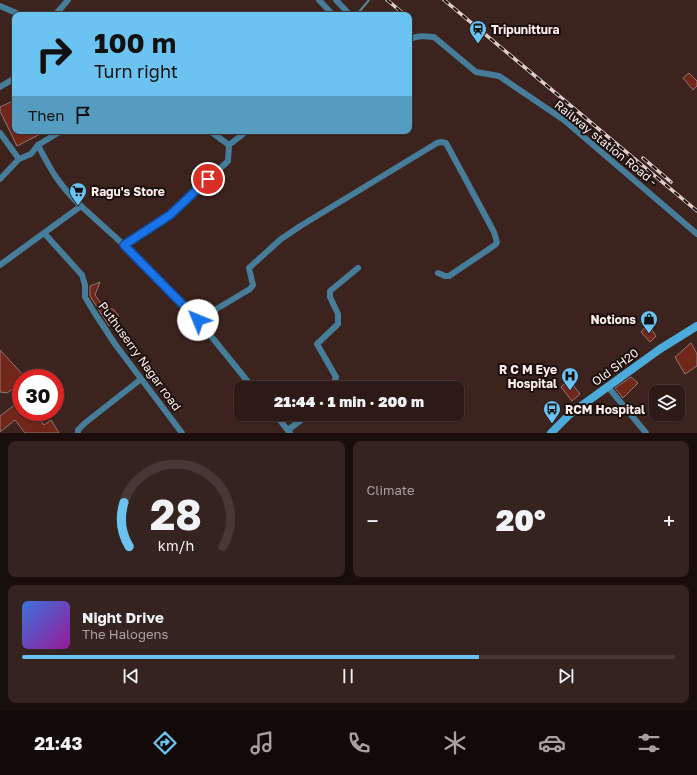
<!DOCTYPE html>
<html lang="en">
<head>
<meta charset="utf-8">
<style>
	:root { --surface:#2d1a16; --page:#35231f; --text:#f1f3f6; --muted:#a7a1a1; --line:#483835; --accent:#6ac3f1 }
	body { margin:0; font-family:"Golos Text",sans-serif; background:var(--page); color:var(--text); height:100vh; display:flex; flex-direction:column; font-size:15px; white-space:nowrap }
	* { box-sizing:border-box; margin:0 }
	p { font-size:13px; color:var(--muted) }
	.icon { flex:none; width:22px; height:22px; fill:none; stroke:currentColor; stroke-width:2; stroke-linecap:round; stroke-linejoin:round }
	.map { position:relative; height:433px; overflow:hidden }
	.drawer { display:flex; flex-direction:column; gap:8px; padding:8px; background:#190e0c; flex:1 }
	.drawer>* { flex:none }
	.banner { position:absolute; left:12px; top:12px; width:400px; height:122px; border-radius:8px; box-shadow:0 1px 3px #0004,0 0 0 1px var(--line); background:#6ac3f1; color:#111; overflow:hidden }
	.fabs { position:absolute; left:649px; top:385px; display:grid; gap:8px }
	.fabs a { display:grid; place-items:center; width:36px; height:36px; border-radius:8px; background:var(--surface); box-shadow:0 1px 3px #0004,0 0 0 1px var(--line); font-size:20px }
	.speed { position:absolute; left:12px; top:369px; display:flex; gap:8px; font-size:20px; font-weight:700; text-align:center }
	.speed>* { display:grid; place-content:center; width:52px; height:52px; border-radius:50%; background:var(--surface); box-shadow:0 1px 3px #0004,0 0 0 1px var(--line); line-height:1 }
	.speed .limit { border:6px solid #d22; background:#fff; color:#111 }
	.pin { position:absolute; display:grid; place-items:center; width:34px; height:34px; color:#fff; margin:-17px; border:2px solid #fff; border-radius:50%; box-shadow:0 1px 4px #0007 }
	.me { position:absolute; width:44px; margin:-22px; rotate:315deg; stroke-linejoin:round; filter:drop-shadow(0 0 3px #0008) }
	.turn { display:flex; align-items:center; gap:14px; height:84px; padding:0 16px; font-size:18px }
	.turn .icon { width:52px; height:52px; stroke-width:2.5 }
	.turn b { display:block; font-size:28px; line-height:34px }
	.then { display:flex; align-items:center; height:38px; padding:0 16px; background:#0003; gap:8px; font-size:15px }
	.big { font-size:30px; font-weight:800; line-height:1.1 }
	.drawer .tile { flex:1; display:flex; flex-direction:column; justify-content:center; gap:6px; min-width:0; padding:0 14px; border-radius:8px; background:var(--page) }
	.drawer .dial { align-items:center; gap:0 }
	.dial svg { height:104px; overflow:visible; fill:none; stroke:var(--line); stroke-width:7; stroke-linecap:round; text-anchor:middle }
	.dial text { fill:var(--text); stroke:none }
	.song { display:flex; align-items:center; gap:12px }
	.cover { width:48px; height:48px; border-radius:6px; background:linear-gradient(135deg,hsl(220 70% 55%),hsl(300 70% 35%)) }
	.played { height:4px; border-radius:2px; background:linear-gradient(90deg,var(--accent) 70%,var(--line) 70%) }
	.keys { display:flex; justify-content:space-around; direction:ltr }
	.heat { display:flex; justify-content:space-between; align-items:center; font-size:22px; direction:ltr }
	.drawer .tiles { flex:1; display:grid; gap:8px; grid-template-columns:1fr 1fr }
	.tile:last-child { grid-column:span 2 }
	.trip { position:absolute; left:234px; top:381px; width:230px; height:40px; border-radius:8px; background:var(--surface); box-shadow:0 1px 3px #0004,0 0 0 1px var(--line); font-weight:800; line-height:40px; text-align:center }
	.dock { display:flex; height:64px; justify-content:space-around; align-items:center; background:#120a09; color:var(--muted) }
	.dock .icon { width:28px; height:28px }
	.dock .active { color:var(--accent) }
	.dock b { font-size:18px; color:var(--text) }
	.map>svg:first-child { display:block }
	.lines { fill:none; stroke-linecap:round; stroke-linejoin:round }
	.stream { stroke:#57869b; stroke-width:2 }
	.building { fill:#70271a; stroke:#947670 }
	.street { stroke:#457d9a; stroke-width:6 }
	.secondary { stroke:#4babda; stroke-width:8 }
	.rail-casing { stroke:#dfcdc9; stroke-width:3.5 }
	.rail { stroke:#1b100e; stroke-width:2; stroke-dasharray:6; stroke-linecap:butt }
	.route-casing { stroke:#114b97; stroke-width:10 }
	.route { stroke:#1a73e8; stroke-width:7 }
	.labels { text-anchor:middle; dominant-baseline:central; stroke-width:4; stroke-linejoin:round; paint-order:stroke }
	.poi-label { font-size:12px; font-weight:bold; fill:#feede9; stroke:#1b100e; text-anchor:start }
	.street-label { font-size:12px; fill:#feede9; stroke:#1b100e }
</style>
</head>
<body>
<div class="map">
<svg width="697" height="433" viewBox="0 0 697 433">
	<rect width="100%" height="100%" fill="#3c231e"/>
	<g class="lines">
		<!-- stream -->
		<path class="stream" d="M362 15 359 12 369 0"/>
	</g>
	<!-- building -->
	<path class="building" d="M689 73 697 81V86L693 90 683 78Z
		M15 100V131H46L17 146 0 111V107Z
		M100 282 95 295 103 306 106 305 110 309H113L119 316 109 326 90 296V286Z
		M648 324 656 336 650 342 641 332Z
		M691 343 697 354V366L685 374 675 357Z
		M0 350 26 378H21V383L7 393 0 392Z
		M631 377 638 383 623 398 615 388Z
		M569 380 580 394 572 401 561 387Z
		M21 400V412H34L44 425 51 420 59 433H25L15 420 0 432V416Z"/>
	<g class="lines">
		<!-- street -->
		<path class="street" d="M319 0 333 15
			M336 0 350 15
			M0 6 21 15
			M55 15 68 0
			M409 40C417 35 425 36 434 37L476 72 499 76 564 120 697 234
			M0 87 15 78
			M61 131 38 145C51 171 60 186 81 206
			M210 131 229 145
			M0 133 19 159
			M0 179 19 159 31 154 38 145
			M44 233 82 275 85 285V297L94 312 115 344 182 433
			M124 245 170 215 228 161 229 145 247 131
			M0 265 81 206 124 245 198 320 253 388
			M198 320 250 289 253 285 249 268 281 239 302 225 437 143 441 142 446 143 494 232 497 242 495 245 449 276H445L438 273
			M608 387 646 433
			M332 388 336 377 317 344 338 324V314L330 297V291L358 268
			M275 414 290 433
			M288 430 309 414
			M78 433V430L85 423 141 379"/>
		<!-- secondary -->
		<path class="secondary" d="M551 433 570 414 660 349 697 326"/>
		<!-- rail casing -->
		<g class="rail-casing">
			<path id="rail" d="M387 0 404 14
				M444 0 697 211
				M643 158 671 182"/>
		</g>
		<!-- rail -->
		<use href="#rail" class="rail"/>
	</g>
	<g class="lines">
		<!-- route casing -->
		<g class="route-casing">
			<path id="route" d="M198 320 124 245 170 215 208 179"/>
		</g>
		<!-- route -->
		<use href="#route" class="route"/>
	</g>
	<!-- icons -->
	<defs>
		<g id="station-pin" transform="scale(0.9)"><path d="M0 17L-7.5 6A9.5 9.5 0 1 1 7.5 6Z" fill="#6ac3f1" stroke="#1b100e"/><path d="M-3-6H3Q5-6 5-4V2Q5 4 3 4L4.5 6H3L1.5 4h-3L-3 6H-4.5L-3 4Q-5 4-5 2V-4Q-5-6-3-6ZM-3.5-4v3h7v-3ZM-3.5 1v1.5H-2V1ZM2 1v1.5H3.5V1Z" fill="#111"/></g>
		<g id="supermarket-pin" transform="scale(0.9)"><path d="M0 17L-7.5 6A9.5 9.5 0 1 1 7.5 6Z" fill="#6ac3f1" stroke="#1b100e"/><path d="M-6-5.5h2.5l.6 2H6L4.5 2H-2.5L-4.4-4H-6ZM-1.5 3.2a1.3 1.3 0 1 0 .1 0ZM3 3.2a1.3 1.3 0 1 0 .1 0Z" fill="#111"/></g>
		<g id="shop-pin" transform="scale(0.9)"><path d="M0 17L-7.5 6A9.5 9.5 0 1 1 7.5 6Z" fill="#6ac3f1" stroke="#1b100e"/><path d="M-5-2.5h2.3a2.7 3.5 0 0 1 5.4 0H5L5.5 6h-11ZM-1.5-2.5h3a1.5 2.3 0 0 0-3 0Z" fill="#111"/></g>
		<g id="hospital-pin" transform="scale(0.9)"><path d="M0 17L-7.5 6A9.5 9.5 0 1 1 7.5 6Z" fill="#6ac3f1" stroke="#1b100e"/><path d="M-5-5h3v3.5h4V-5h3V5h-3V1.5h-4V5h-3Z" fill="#111"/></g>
		<g id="bus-pin" transform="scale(0.9)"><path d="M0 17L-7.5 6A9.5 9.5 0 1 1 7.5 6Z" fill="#6ac3f1" stroke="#1b100e"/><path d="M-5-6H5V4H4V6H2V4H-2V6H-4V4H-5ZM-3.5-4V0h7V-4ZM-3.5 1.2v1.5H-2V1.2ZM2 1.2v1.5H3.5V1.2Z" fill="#111"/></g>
	</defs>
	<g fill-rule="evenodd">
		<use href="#station-pin" x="478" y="29"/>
		<use href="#supermarket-pin" x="78" y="191"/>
		<use href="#shop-pin" x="649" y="319"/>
		<use href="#hospital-pin" x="570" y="376"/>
		<use href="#bus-pin" x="552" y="409"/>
	</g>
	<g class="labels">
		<!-- poi labels -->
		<g class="poi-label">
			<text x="491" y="29">Tripunittura</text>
			<text x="91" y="191">Ragu's Store</text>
			<text x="636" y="319" text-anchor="end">Notions</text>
			<text x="557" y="369" text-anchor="end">R C M Eye<tspan x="557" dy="14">Hospital</tspan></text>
			<text x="565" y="409">RCM Hospital</text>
		</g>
		<!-- street labels -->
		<g class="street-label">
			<text transform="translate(606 143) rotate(39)">Railway station Road -</text>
			<text transform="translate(140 356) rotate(54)">Puthuserry Nagar road</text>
			<text transform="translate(615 367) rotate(-36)">Old SH20</text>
		</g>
	</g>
</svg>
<div class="fabs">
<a><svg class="icon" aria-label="layers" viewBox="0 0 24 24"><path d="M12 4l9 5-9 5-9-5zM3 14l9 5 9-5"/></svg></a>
</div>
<div class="speed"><div class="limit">30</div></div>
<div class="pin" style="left:208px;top:179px;background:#d93025"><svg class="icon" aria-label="arrive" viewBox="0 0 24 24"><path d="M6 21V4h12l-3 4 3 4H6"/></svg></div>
<svg class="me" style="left:198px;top:320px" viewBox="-20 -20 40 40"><circle r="19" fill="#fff"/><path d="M0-13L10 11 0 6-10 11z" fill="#1a73e8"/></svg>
<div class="trip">21:44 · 1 min · 200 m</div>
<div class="banner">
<div class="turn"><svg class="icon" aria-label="right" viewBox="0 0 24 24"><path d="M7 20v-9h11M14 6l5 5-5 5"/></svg><div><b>100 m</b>Turn right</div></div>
<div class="then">Then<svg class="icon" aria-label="arrive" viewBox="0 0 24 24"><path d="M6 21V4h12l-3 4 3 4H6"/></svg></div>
</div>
</div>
<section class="drawer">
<div class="tiles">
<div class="tile dial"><svg viewBox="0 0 100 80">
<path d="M14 69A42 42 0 1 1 86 69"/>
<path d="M14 69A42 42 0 0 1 10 35" stroke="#6ac3f1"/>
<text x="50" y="56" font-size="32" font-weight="700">28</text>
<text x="50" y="72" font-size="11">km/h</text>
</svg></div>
<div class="tile"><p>Climate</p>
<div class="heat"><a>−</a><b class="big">20°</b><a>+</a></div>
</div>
<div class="tile">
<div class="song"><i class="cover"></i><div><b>Night Drive</b><p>The Halogens</p></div></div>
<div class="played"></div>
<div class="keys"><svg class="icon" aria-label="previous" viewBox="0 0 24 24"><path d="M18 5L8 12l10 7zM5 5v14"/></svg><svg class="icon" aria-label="pause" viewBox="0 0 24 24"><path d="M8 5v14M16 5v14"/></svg><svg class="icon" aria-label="next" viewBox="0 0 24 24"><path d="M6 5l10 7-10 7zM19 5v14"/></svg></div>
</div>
</div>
</section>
<nav class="dock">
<b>21:43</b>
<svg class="icon active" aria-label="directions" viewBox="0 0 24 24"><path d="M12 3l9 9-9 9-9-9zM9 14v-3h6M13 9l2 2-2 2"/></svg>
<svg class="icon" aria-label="music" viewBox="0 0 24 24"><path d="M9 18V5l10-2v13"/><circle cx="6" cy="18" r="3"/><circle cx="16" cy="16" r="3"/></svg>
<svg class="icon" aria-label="phone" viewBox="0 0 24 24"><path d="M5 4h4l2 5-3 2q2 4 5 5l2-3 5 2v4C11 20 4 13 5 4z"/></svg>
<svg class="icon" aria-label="climate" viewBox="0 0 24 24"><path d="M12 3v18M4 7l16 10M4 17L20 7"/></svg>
<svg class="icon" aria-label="car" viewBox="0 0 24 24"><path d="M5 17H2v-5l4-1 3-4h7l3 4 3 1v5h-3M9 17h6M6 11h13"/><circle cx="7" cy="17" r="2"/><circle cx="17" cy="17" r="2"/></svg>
<svg class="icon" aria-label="filters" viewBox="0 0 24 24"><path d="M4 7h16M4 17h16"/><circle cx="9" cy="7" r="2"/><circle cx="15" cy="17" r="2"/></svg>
</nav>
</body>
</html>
